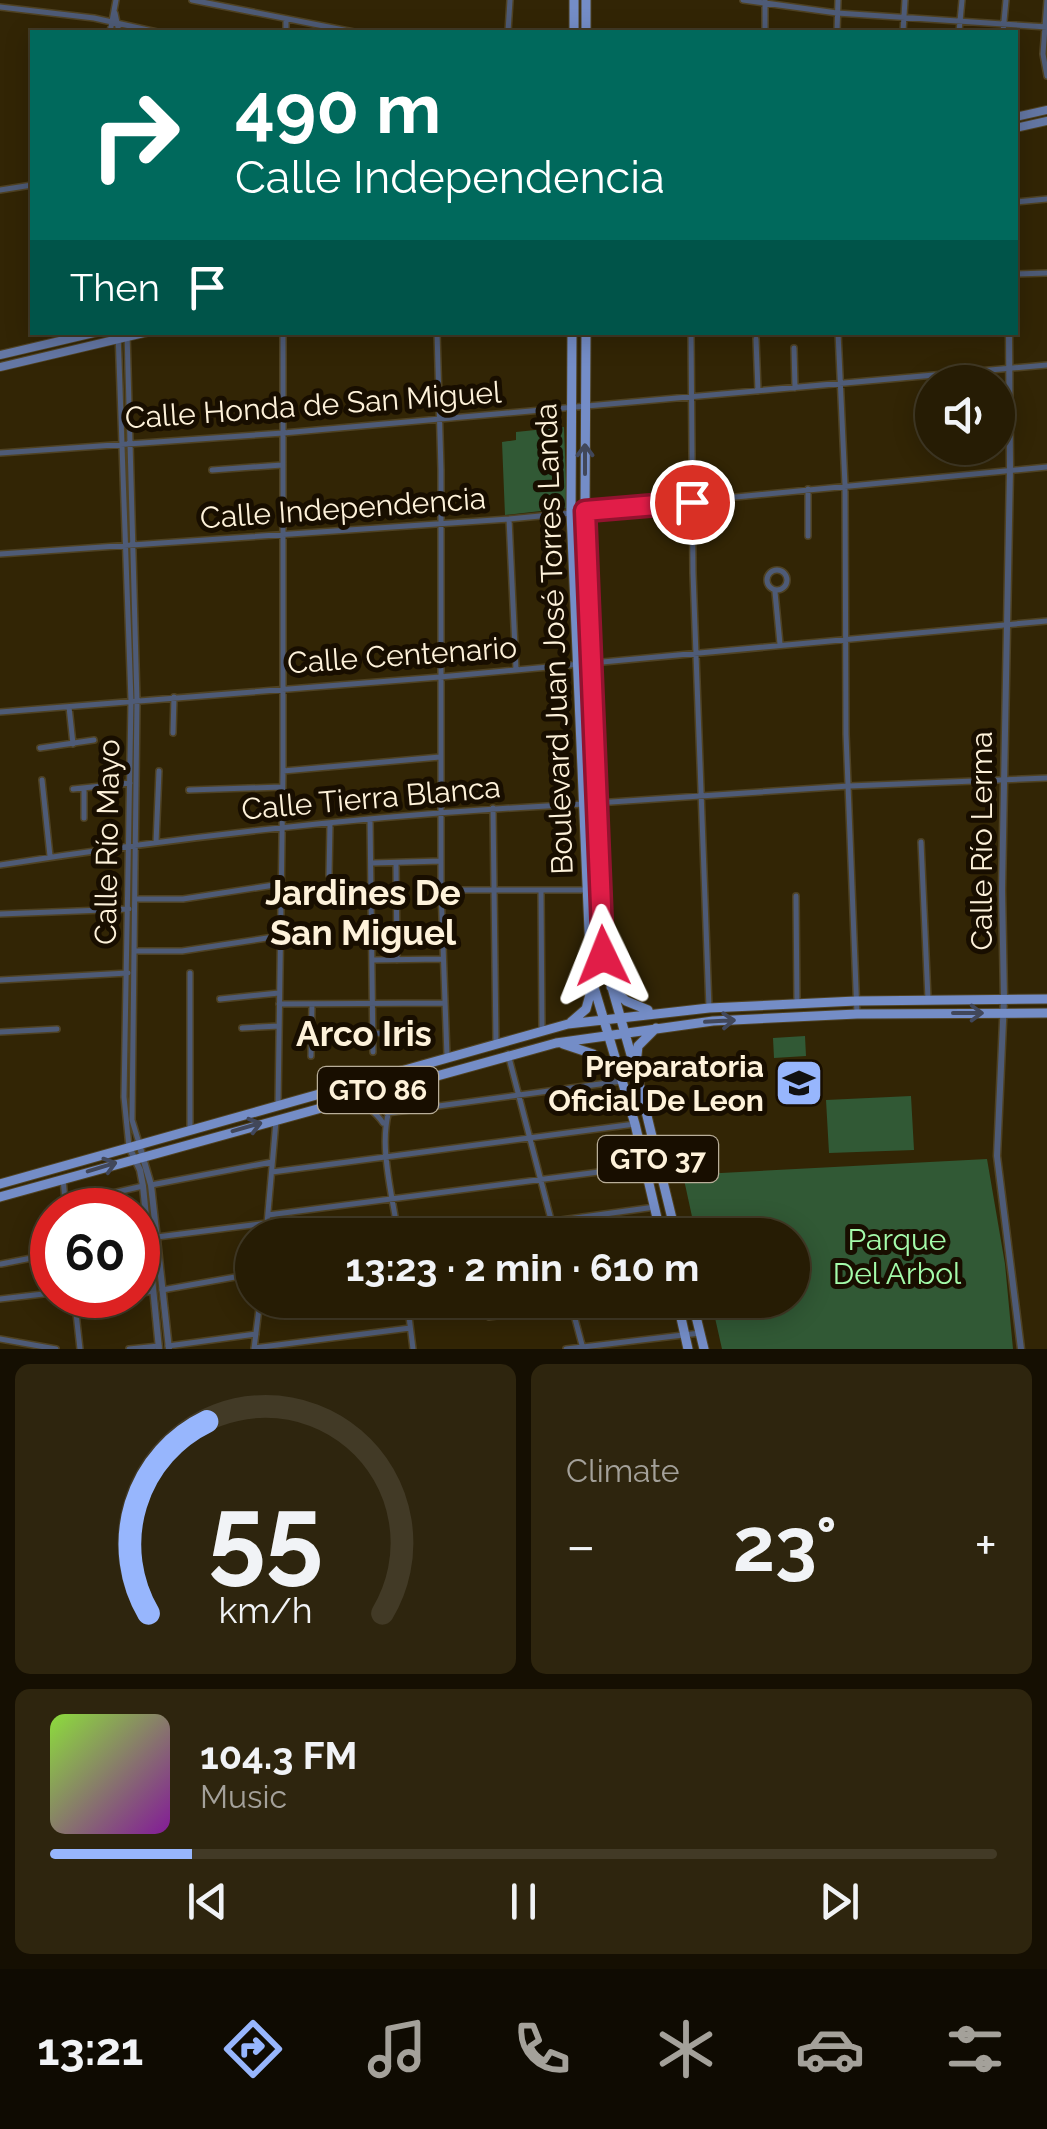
<!DOCTYPE html>
<html lang="en">
<head>
<meta charset="utf-8">
<style>
	:root { --surface:#261c04; --page:#2e250e; --text:#f1f3f6; --muted:#a4a19a; --line:#423a26; --accent:#97b6fd }
	body { margin:0; font-family:Raleway,sans-serif; background:var(--page); color:var(--text); height:100vh; display:flex; flex-direction:column; font-size:38px; white-space:nowrap }
	* { box-sizing:border-box; margin:0 }
	p { font-size:32px; color:var(--muted) }
	.icon { flex:none; width:55px; height:55px; fill:none; stroke:currentColor; stroke-width:2; stroke-linecap:round; stroke-linejoin:round }
	.map { position:relative; height:1349px; overflow:hidden }
	.details { display:flex; flex-direction:column; gap:15px; padding:15px; background:#150f02; flex:1 }
	.details>* { flex:none }
	.hud { position:absolute; left:30px; top:30px; width:988px; height:305px; border-radius:0px; box-shadow:0 5px 25px #0003,0 0 0 2px var(--line); background:#00695c; color:#fff; overflow:hidden }
	.controls { position:absolute; left:915px; top:365px; display:grid; gap:20px }
	.controls a { display:grid; place-items:center; width:100px; height:100px; border-radius:50%; background:var(--surface); box-shadow:0 5px 25px #0003,0 0 0 2px var(--line); font-size:50px }
	.speed { position:absolute; left:30px; top:1188px; display:flex; gap:20px; font-size:50px; font-weight:700; text-align:center }
	.speed>* { display:grid; place-content:center; width:130px; height:130px; border-radius:50%; background:var(--surface); box-shadow:0 5px 25px #0003,0 0 0 2px var(--line); line-height:1 }
	.speed .limit { border:15px solid #d22; background:#fff; color:#111 }
	.pin { position:absolute; display:grid; place-items:center; width:85px; height:85px; color:#fff; margin:-42px; border:5px solid #fff; border-radius:50%; box-shadow:0 2px 10px #0007 }
	.me { position:absolute; width:110px; margin:-55px; rotate:358deg; stroke-linejoin:round; filter:drop-shadow(0 0 8px #0008) }
	.turn { display:flex; align-items:center; gap:35px; height:210px; padding:0 40px; font-size:45px }
	.turn .icon { width:130px; height:130px; stroke-width:2.5 }
	.turn b { display:block; font-size:70px; line-height:85px }
	.then { display:flex; align-items:center; height:95px; padding:0 40px; background:#0003; gap:20px; font-size:38px }
	.big { font-size:75px; font-weight:700; line-height:1.1 }
	.details .card { flex:1; display:flex; flex-direction:column; justify-content:center; gap:15px; min-width:0; padding:0 35px; border-radius:15px; background:var(--page) }
	.details .dial { align-items:center; gap:0 }
	.dial svg { height:260px; overflow:visible; fill:none; stroke:var(--line); stroke-width:7; stroke-linecap:round; text-anchor:middle }
	.dial text { fill:var(--text); stroke:none }
	.song { display:flex; align-items:center; gap:30px }
	.cover { width:120px; height:120px; border-radius:15px; background:linear-gradient(135deg,hsl(90 70% 55%),hsl(290 70% 35%)) }
	.played { height:10px; border-radius:5px; background:linear-gradient(90deg,var(--accent) 15%,var(--line) 15%) }
	.keys { display:flex; justify-content:space-around; direction:ltr }
	.heat { display:flex; justify-content:space-between; align-items:center; font-size:55px; direction:ltr }
	.details .tiles { flex:1; display:grid; gap:15px; grid-template-columns:1fr 1fr }
	.card:last-child { grid-column:span 2 }
	.trip { position:absolute; left:235px; top:1218px; width:575px; height:100px; border-radius:50px; background:var(--surface); box-shadow:0 5px 25px #0003,0 0 0 2px var(--line); font-weight:700; line-height:100px; text-align:center }
	.menu { display:flex; height:160px; justify-content:space-around; align-items:center; background:#0f0b02; color:var(--muted) }
	.menu .icon { width:70px; height:70px }
	.menu .selected { color:var(--accent) }
	.menu b { font-size:45px; color:var(--text) }
	.map>svg:first-child { display:block }
	.green { fill:#315935 }
	.lines { fill:none; stroke-linecap:round; stroke-linejoin:round }
	.minor-casing { stroke:#4f4223; stroke-width:8 }
	.tertiary-casing { stroke:#4f4223; stroke-width:9 }
	.secondary-casing { stroke:#4f4223; stroke-width:10 }
	.primary-casing { stroke:#4f4223; stroke-width:11 }
	.minor { stroke:#4e5b77; stroke-width:5 }
	.tertiary { stroke:#4e5b77; stroke-width:6 }
	.secondary { stroke:#6477a4; stroke-width:8 }
	.primary { stroke:#748dc7; stroke-width:9 }
	.oneway { stroke:#41475a }
	.route-casing { stroke:#92132f; stroke-width:25 }
	.route { stroke:#e11d48; stroke-width:18 }
	.labels { text-anchor:middle; dominant-baseline:central; stroke-width:10; stroke-linejoin:round; paint-order:stroke }
	.shield { fill:#180e00; stroke:#b9ae99; stroke-width:2.5 }
	.shield-label { font-size:28px; font-weight:bold; fill:#fef2da }
	.street-label { font-size:30px; fill:#fef2da; stroke:#180e00 }
	.poi-label { font-size:30px; font-weight:bold; fill:#fef2da; stroke:#180e00; text-anchor:end }
	.park-label { font-size:30px; fill:#a4fcaa; stroke:#180e00 }
	.quarter-label { font-size:35px; font-weight:bold; fill:#fef2da; stroke:#180e00 }
</style>
</head>
<body>
<div class="map">
<svg width="1047" height="1349" viewBox="0 0 1047 1349">
	<rect width="100%" height="100%" fill="#322505"/>
	<!-- green -->
	<path class="green" d="M564 427 567 508 505 515 502 442 516 440V432Z
		M805 1036 806 1056 774 1058 773 1038Z
		M911 1096 914 1150 829 1153 826 1100Z
		M987 1159 1005 1264 1013 1349H722L711 1300H792V1235H696L683 1175Z"/>
	<g class="lines">
		<!-- minor casing -->
		<g class="minor-casing">
			<path id="minor" d="M192 0 354 32
				M743 0 837 13 1047 27
				M1047 0 1043 54 1047 76
				M0 7 94 18 157 32
				M115 13 119 32
				M110 32 116 0
				M286 32V20
				M508 32 510 0
				M765 32V0
				M837 32 838 0
				M903 32 905 0
				M959 32 962 0
				M1003 32 1006 0
				M0 190 32 185
				M1015 202 1047 199
				M1015 274 1047 273
				M118 332 131 701 124 1097 129 1147
				M127 332 137 701 132 1120 139 1143
				M437 332 441 470V890L447 1056
				M691 332 693 573 709 1008
				M838 332 845 485 846 734 857 1014
				M756 339 758 391
				M794 348 795 388
				M0 453 283 433 1047 365
				M212 470 282 465
				M808 489V536
				M509 519 516 669
				M0 554 509 519 1047 467
				M767 580a10 10 0 1 1 20 0a10 10 0 1 1-20 0Z
				M775 592 780 644
				M69 707 73 744
				M0 712 440 677 1047 621
				M173 733 174 697
				M40 748 94 740
				M283 771 440 757
				M42 780 50 856
				M84 788V818
				M73 789 130 783
				M189 790 281 787
				M596 803 849 786 1047 778
				M493 808 496 1043
				M370 819 373 1052
				M921 842 928 999
				M156 843 159 771
				M372 863 441 861
				M396 863 397 960
				M0 865C194 835 389 813 585 804
				M329 875 330 824
				M441 890H588
				M541 890 542 1030
				M796 896 797 1003
				M135 899H183L281 884
				M0 914 129 909
				M134 951H182L280 936
				M373 960 442 959
				M190 973V1129
				M0 980 128 973
				M220 999 279 993
				M279 1004 444 1003
				M242 1028 279 1026
				M0 1032 57 1029
				M373 1033 399 1034 411 1040
				M508 1054 555 1235
				M311 1056 312 1004
				M349 1084C355 1102 373 1107 383 1123
				M278 1105 283 771V332
				M387 1113 622 1081
				M272 1172 635 1124
				M63 1179 66 1210
				M151 1185 272 1162
				M65 1204 143 1186
				M268 1215 645 1166
				M266 1235 276 1121
				M398 1235C392 1188 372 1130 399 1087
				M453 1235 655 1207
				M157 1237 267 1223
				M1 1264 52 1254
				M162 1290 252 1274
				M138 1294 152 1291
				M74 1295 80 1349
				M0 1299 52 1293
				M407 1300 413 1349
				M570 1300 582 1345
				M259 1304 291 1300
				M75 1306 131 1295
				M489 1317 615 1300
				M0 1339 56 1349
				M168 1346 256 1334
				M254 1348 410 1328
				M129 1349 159 1346
				M254 1349 260 1300
				M566 1349 700 1333"/>
		</g>
		<!-- tertiary casing -->
		<g class="tertiary-casing">
			<path id="tertiary" d="M1009 332 1010 469 1002 890 1004 999 997 1156 1021 1349
				M139 1144 151 1185 169 1349
				M129 1147 140 1170 143 1186 159 1349"/>
		</g>
		<!-- secondary casing -->
		<g class="secondary-casing">
			<path id="secondary" d="M1015 117 1047 110
				M1015 128 1047 121
				M0 355 98 332
				M0 367 148 332"/>
		</g>
		<!-- primary casing -->
		<g class="primary-casing">
			<path id="primary" d="M574 32V0
				M586 32V0
				M572 332 571 513 591 977 635 1124 661 1235
				M586 332 585 511 603 956 639 1083 676 1235
				M611 987 626 1001 648 1010
				M571 1022 586 1009 591 991
				M563 1044 593 1054 619 1074
				M636 1064 638 1046 656 1028
				M0 1184 568 1024 709 1008 856 1001 1047 999
				M0 1197 556 1043 713 1021 857 1014 1047 1013
				M677 1300 688 1349
				M692 1300 704 1349"/>
		</g>
		<!-- minor -->
		<use href="#minor" class="minor"/>
		<!-- tertiary -->
		<use href="#tertiary" class="tertiary"/>
		<!-- secondary -->
		<use href="#secondary" class="secondary"/>
		<!-- primary -->
		<use href="#primary" class="primary"/>
	</g>
	<!-- one-way arrows -->
	<defs><path id="oneway-shaft" d="M-6 0H5M1.5-3L5.5 0L1.5 3" fill="none" stroke-width="1.6" stroke-linecap="round" stroke-linejoin="round" transform="scale(2.5)"/></defs>
	<g class="oneway">
		<use href="#oneway-shaft" transform="translate(585 459) rotate(-90)"/>
		<use href="#oneway-shaft" transform="translate(968 1013)"/>
		<use href="#oneway-shaft" transform="translate(720 1021) rotate(-3)"/>
		<use href="#oneway-shaft" transform="translate(247 1127) rotate(-16)"/>
		<use href="#oneway-shaft" transform="translate(102 1167) rotate(-17)"/>
	</g>
	<g class="lines">
		<!-- route casing -->
		<g class="route-casing">
			<path id="route" d="M603 956 585 511 692 502"/>
		</g>
		<!-- route -->
		<use href="#route" class="route"/>
	</g>
	<!-- icons -->
	<defs>
		<g id="university-square" transform="scale(2.5)"><rect x="-9" y="-9" width="18" height="18" rx="4" fill="#97b6fd" stroke="#180e00"/><path d="M0-5L7-2L0 1L-7-2ZM-4 1L0 2.5L4 1V4Q0 6-4 4Z" fill="#111"/></g>
	</defs>
	<g fill-rule="evenodd">
		<use href="#university-square" x="799" y="1083"/>
	</g>
	<g class="labels">
		<!-- shield labels -->
		<g class="shield">
			<rect x="318" y="1067" width="120" height="46" rx="8"/>
			<rect x="598" y="1136" width="120" height="46" rx="8"/>
		</g>
		<g class="shield-label">
			<text x="378" y="1090">GTO 86</text>
			<text x="658" y="1159">GTO 37</text>
		</g>
		<!-- street labels -->
		<g class="street-label">
			<text transform="translate(313 405) rotate(-4)">Calle Honda de San Miguel</text>
			<text transform="translate(343 508) rotate(-4)">Calle Independencia</text>
			<text transform="translate(554 639) rotate(-92)">Boulevard Juan José Torres Landa</text>
			<text transform="translate(402 655) rotate(-4)">Calle Centenario</text>
			<text transform="translate(371 798) rotate(-5)">Calle Tierra Blanca</text>
			<text transform="translate(981 841) rotate(-90)">Calle Río Lerma</text>
			<text transform="translate(107 842) rotate(-89)">Calle Río Mayo</text>
		</g>
		<!-- poi labels -->
		<g class="poi-label">
			<text x="764" y="1066">Preparatoria<tspan x="764" dy="34">Oficial De Leon</tspan></text>
		</g>
		<!-- park labels -->
		<g class="park-label">
			<text x="897" y="1239">Parque<tspan x="897" dy="34">Del Arbol</tspan></text>
		</g>
		<!-- quarter labels -->
		<g class="quarter-label">
			<text x="363" y="892">Jardines De<tspan x="363" dy="40">San Miguel</tspan></text>
			<text x="364" y="1033">Arco Iris</text>
		</g>
	</g>
</svg>
<div class="controls">
<a><svg class="icon" aria-label="sound" viewBox="0 0 24 24"><path d="M4 9h4l5-4v14l-5-4H4zM17 9q2 3 0 6"/></svg></a>
</div>
<div class="speed"><div class="limit">60</div></div>
<div class="pin" style="left:692px;top:502px;background:#d93025"><svg class="icon" aria-label="arrive" viewBox="0 0 24 24"><path d="M6 21V4h12l-3 4 3 4H6"/></svg></div>
<svg class="me" style="left:603px;top:956px" viewBox="-20 -20 40 40"><path d="M0-17L14 15 0 8-14 15z" fill="#e11d48" stroke="#fff" stroke-width="4"/></svg>
<div class="trip">13:23 · 2 min · 610 m</div>
<div class="hud">
<div class="turn"><svg class="icon" aria-label="right" viewBox="0 0 24 24"><path d="M7 20v-9h11M14 6l5 5-5 5"/></svg><div><b>490 m</b>Calle Independencia</div></div>
<div class="then">Then<svg class="icon" aria-label="arrive" viewBox="0 0 24 24"><path d="M6 21V4h12l-3 4 3 4H6"/></svg></div>
</div>
</div>
<section class="details">
<div class="tiles">
<div class="card dial"><svg viewBox="0 0 100 80">
<path d="M14 69A42 42 0 1 1 86 69"/>
<path d="M14 69A42 42 0 0 1 32 10" stroke="#97b6fd"/>
<text x="50" y="56" font-size="32" font-weight="700">55</text>
<text x="50" y="72" font-size="11">km/h</text>
</svg></div>
<div class="card"><p>Climate</p>
<div class="heat"><a>−</a><b class="big">23°</b><a>+</a></div>
</div>
<div class="card">
<div class="song"><i class="cover"></i><div><b>104.3 FM</b><p>Music</p></div></div>
<div class="played"></div>
<div class="keys"><svg class="icon" aria-label="previous" viewBox="0 0 24 24"><path d="M18 5L8 12l10 7zM5 5v14"/></svg><svg class="icon" aria-label="pause" viewBox="0 0 24 24"><path d="M8 5v14M16 5v14"/></svg><svg class="icon" aria-label="next" viewBox="0 0 24 24"><path d="M6 5l10 7-10 7zM19 5v14"/></svg></div>
</div>
</div>
</section>
<nav class="menu">
<b>13:21</b>
<svg class="icon selected" aria-label="directions" viewBox="0 0 24 24"><path d="M12 3l9 9-9 9-9-9zM9 14v-3h6M13 9l2 2-2 2"/></svg>
<svg class="icon" aria-label="music" viewBox="0 0 24 24"><path d="M9 18V5l10-2v13"/><circle cx="6" cy="18" r="3"/><circle cx="16" cy="16" r="3"/></svg>
<svg class="icon" aria-label="phone" viewBox="0 0 24 24"><path d="M5 4h4l2 5-3 2q2 4 5 5l2-3 5 2v4C11 20 4 13 5 4z"/></svg>
<svg class="icon" aria-label="climate" viewBox="0 0 24 24"><path d="M12 3v18M4 7l16 10M4 17L20 7"/></svg>
<svg class="icon" aria-label="car" viewBox="0 0 24 24"><path d="M5 17H2v-5l4-1 3-4h7l3 4 3 1v5h-3M9 17h6M6 11h13"/><circle cx="7" cy="17" r="2"/><circle cx="17" cy="17" r="2"/></svg>
<svg class="icon" aria-label="filters" viewBox="0 0 24 24"><path d="M4 7h16M4 17h16"/><circle cx="9" cy="7" r="2"/><circle cx="15" cy="17" r="2"/></svg>
</nav>
</body>
</html>
